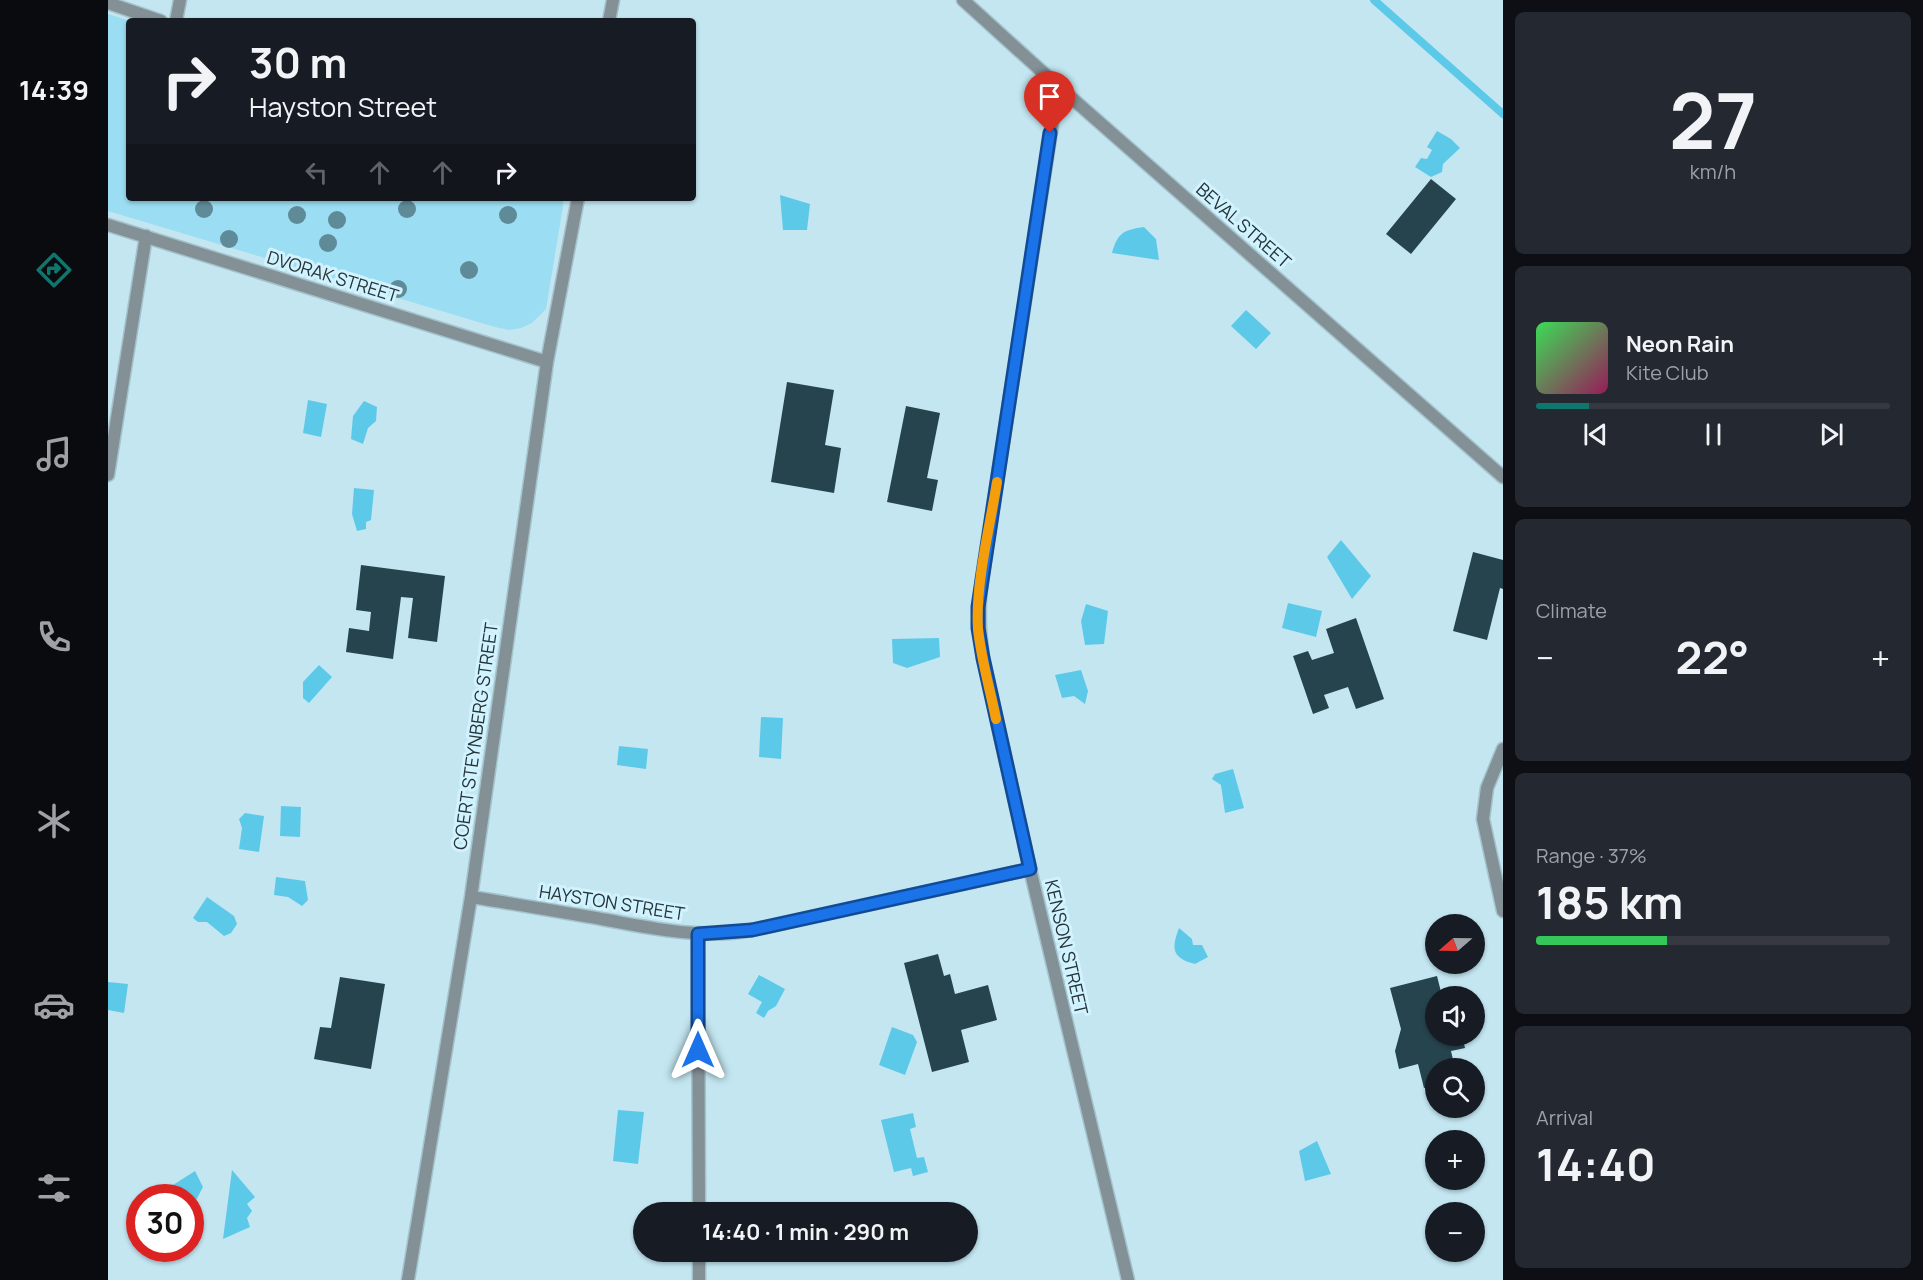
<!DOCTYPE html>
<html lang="en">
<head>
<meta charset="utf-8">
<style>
	:root { --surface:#171b24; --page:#242831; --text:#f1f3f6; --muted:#9ea1a6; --line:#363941; --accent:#0f766e }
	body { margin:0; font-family:Manrope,sans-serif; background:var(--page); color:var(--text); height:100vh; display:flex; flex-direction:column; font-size:22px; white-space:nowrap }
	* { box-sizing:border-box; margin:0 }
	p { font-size:20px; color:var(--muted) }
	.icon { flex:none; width:33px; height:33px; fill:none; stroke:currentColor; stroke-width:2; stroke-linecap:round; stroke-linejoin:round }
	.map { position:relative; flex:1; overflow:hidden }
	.drawer { display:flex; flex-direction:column; gap:12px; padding:12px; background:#0d0f14; width:420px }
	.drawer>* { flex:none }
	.hud { position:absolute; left:18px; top:18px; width:570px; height:183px; border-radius:6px; box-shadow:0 2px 4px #0004; background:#171b24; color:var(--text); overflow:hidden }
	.needle { width:39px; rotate:250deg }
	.tools { position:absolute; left:1317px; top:914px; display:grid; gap:12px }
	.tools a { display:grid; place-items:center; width:60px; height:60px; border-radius:50%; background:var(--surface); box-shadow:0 2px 4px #0004; font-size:30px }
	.speed { position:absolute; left:18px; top:1184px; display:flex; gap:12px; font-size:30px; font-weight:700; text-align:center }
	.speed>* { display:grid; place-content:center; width:78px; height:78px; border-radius:50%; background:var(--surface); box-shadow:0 2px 4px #0004; line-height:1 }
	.speed .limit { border:9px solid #d22; background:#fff; color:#111 }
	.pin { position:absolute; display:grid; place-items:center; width:51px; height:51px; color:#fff; margin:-62px -26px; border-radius:50% 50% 50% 0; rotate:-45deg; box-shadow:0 0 6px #0007 }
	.pin .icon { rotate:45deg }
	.me { position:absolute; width:66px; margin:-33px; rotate:0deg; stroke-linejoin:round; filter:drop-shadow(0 0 4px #0008) }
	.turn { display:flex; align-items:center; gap:21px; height:126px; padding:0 24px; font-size:27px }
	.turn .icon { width:78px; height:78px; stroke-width:2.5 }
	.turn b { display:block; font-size:42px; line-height:51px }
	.lanes { display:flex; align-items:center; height:57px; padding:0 24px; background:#0003; justify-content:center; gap:30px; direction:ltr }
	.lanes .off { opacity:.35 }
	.big { font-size:45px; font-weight:700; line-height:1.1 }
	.drawer .tile { flex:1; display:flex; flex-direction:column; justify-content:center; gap:9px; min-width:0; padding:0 21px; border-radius:9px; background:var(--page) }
	.drawer .dial { align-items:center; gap:0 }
	.dial b { font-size:78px; line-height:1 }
	.song { display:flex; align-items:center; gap:18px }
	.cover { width:72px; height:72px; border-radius:9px; background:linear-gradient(135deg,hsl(130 70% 55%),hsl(330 70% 35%)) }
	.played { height:6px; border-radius:3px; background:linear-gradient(90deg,var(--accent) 15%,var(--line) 15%) }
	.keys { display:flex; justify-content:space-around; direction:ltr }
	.heat { display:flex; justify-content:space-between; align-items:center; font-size:33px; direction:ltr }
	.charge { height:9px; border-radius:4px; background:linear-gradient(90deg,#34c759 37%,var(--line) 0) }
	.trip { position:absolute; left:525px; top:1202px; width:345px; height:60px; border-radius:30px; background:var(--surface); box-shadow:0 2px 4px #0004; font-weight:700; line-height:60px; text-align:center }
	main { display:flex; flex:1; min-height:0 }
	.tab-bar { display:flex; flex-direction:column; width:108px; justify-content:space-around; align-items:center; background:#090b0e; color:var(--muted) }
	.tab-bar .icon { width:42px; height:42px }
	.tab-bar .current { color:var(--accent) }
	.tab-bar b { font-size:27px; color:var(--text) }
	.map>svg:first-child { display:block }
	.green { fill:#9bddf2 }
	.water { fill:#5dc9e9 }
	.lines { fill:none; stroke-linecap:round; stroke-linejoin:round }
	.stream { stroke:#5dc9e9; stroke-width:8 }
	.building { fill:#26444d }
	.street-casing { stroke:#a4c2cc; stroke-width:15 }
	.street { stroke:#839196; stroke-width:12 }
	.tree { fill:#5f8a97 }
	.route-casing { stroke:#114b97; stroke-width:15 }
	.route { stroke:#1a73e8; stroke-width:10 }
	.slow { stroke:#f59e0b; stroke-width:10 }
	.labels { text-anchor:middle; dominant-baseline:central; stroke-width:6; stroke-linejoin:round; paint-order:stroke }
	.street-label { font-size:18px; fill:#263438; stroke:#d0f3ff }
</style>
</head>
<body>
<main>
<nav class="tab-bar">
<b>14:39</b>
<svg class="icon current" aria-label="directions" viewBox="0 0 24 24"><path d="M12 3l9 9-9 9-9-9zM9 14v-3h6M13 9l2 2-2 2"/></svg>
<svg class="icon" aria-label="music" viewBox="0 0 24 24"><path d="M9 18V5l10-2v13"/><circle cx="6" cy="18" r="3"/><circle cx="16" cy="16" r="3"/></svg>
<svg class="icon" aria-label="phone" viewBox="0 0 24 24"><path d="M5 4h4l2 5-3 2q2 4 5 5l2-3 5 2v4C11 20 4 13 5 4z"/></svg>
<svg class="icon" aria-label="climate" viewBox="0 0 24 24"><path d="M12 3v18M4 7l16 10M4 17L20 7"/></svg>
<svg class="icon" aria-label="car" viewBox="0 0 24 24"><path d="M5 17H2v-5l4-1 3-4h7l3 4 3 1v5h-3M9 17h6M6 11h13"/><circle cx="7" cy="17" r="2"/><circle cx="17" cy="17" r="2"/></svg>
<svg class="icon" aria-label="filters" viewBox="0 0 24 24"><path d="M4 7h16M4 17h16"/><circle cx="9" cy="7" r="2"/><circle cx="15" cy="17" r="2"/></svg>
</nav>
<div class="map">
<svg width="1395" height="1280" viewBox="0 0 1395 1280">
	<rect width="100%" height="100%" fill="#c3e6f1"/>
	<!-- green -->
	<path class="green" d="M0 14 22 21 21 198H455V206L438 309 424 323 413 328 401 330 387 327 0 211Z"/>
	<!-- water -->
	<path class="water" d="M1329 131 1343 139 1352 148 1335 164 1334 172 1323 177 1307 167 1313 158 1319 159 1324 150 1319 147Z
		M672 195 702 204 699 230H675Z
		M1036 227 1048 239 1051 260 1004 253C1010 232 1016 230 1036 227Z
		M1138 310 1163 333 1148 349 1123 326Z
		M200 400 219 404 213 437 195 433Z
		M256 401 269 407 268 421 260 428 255 444 243 439 245 416Z
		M246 488 266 490 263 520 258 522V529L249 531 244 514Z
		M1233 540 1263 576 1244 599 1219 557Z
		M1180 603 1214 611 1208 637 1174 628Z
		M978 604 1000 611 996 644 977 645 973 621Z
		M831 638 832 657 799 668 785 663 784 639Z
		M211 665 224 677 201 703 195 698V682Z
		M973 670 980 691 977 704 966 696 954 698 947 675Z
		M653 717 675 718 673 759 651 757Z
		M511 746 540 749 538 769 509 765Z
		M1125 769 1136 808 1117 813 1113 785 1104 779 1107 774Z
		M173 806 193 807 192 837 172 836Z
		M137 813 156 816 151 852 131 849 134 828 131 819Z
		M168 877 197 881 200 900 194 906 180 897 166 895Z
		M99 897 126 916 129 924 123 933 116 936 99 922H90L85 918Z
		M1071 928 1084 939 1085 945H1094L1100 957 1087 964C1064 958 1063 949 1071 928Z
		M651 975 677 989 668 1006 660 1011 656 1018 648 1013 654 1002 640 994Z
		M0 982 20 984 16 1013 0 1010Z
		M784 1027 805 1035 809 1042 797 1075 771 1065Z
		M510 1110 536 1112 530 1164 505 1161Z
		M805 1113 808 1127 802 1129 809 1158 816 1157 820 1172 805 1176 803 1168 786 1172 773 1120Z
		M1209 1141 1223 1174 1197 1181 1191 1151Z
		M124 1170 147 1197 139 1204 144 1211 139 1218 142 1227 115 1239Z
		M87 1171 95 1187 83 1210 82 1197H78L75 1191 65 1185Z"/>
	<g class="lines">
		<!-- stream -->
		<path class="stream" d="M1266 0 1395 114"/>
	</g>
	<!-- building -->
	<path class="building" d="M1323 179 1348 199 1303 254 1278 234Z
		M679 382 726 390 717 445 733 448 726 493 663 482Z
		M798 406 832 413 819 478 830 480 824 511 779 502Z
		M1365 552 1395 560V589L1392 588 1379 640 1345 631Z
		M253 565 337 576 329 642 300 638 305 598 293 597 285 659 238 652 241 628 261 631 263 612 248 610Z
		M1248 618 1276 699 1248 709 1240 687 1216 695 1221 708 1205 714 1185 656 1200 651 1204 660 1226 653 1218 629Z
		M830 954 836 976 842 974 847 994 880 985 889 1020 853 1030 861 1062 824 1072 796 963Z
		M1329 976 1334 996H1328V1035H1354L1357 1048 1343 1051 1347 1068H1328V1085L1316 1088 1310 1064 1291 1069 1287 1051 1293 1029 1282 988Z
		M232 977 277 984 263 1069 206 1059 212 1027 223 1028Z"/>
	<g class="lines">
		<!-- street casing -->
		<g class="street-casing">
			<path id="street" d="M855 0 950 86 1395 477
				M0 3 53 21
				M68 21 72 0
				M501 21 505 0
				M950 86 874 578C870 606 871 630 875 658L922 869 1020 1280
				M0 225 439 362
				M0 475 38 236
				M1395 749 1379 788 1375 819 1395 911
				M363 897C408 904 453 912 499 920 549 929 593 939 644 930L922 869
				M590 934 591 1212
				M591 1251V1280
				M300 1280 363 897 439 362 470 198"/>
		</g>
		<!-- street -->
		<use href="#street" class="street"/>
	</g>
	<!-- trees -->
	<g class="tree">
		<circle cx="96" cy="209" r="9"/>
		<circle cx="299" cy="209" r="9"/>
		<circle cx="189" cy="215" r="9"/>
		<circle cx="400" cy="215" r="9"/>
		<circle cx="229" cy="220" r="9"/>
		<circle cx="121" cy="239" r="9"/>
		<circle cx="220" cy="243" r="9"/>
		<circle cx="361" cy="270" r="9"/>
		<circle cx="290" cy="289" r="9"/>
	</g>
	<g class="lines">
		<!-- route casing -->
		<g class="route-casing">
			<path id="route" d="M590 1050V934L644 930 922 869 875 658 870 628V607L942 133"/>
		</g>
		<!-- route -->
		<use href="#route" class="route"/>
		<!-- slow -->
		<path class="slow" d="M888 719C882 689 873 659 870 629 867 585 882 526 889 482"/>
	</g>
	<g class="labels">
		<!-- street labels -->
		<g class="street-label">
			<text transform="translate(1136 225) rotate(41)">BEVAL STREET</text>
			<text transform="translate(225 276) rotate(17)">DVORAK STREET</text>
			<text transform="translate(367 736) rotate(-82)">COERT STEYNBERG STREET</text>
			<text transform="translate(504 902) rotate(9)">HAYSTON STREET</text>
			<text transform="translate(959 947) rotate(77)">KENSON STREET</text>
		</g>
	</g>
</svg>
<div class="tools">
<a><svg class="needle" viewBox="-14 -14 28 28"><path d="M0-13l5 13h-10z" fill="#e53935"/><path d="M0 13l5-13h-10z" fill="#9ea1a6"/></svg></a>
<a><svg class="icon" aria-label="sound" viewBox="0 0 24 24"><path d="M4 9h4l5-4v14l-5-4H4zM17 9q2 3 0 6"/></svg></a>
<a><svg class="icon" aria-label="search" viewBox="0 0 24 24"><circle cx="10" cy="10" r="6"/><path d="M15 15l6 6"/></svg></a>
<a>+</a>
<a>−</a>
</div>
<div class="speed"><div class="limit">30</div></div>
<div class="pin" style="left:942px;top:133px;background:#d93025"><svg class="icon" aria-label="arrive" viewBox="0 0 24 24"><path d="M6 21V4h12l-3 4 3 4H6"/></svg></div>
<svg class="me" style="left:590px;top:1050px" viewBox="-20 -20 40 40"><path d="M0-17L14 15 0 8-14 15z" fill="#1a73e8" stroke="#fff" stroke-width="4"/></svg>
<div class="trip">14:40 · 1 min · 290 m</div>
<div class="hud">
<div class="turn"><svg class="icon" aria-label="right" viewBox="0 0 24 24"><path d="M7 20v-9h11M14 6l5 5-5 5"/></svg><div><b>30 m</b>Hayston Street</div></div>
<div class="lanes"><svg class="icon off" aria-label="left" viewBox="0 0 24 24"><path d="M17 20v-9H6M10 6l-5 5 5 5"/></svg><svg class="icon off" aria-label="ahead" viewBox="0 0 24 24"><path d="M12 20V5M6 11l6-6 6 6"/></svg><svg class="icon off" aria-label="ahead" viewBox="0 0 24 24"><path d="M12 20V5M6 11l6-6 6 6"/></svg><svg class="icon" aria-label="right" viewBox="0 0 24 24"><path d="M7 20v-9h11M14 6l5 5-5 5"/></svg></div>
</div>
</div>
<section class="drawer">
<div class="tile dial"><b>27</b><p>km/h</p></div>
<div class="tile">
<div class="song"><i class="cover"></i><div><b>Neon Rain</b><p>Kite Club</p></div></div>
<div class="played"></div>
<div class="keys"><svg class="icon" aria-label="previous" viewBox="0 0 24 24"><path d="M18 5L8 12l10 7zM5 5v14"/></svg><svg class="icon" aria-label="pause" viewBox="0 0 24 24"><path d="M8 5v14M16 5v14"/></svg><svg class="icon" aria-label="next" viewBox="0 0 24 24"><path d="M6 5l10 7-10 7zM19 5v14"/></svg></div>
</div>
<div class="tile"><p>Climate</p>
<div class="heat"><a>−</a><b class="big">22°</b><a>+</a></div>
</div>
<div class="tile"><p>Range · 37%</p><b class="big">185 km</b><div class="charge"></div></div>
<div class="tile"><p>Arrival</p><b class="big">14:40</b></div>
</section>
</main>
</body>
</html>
